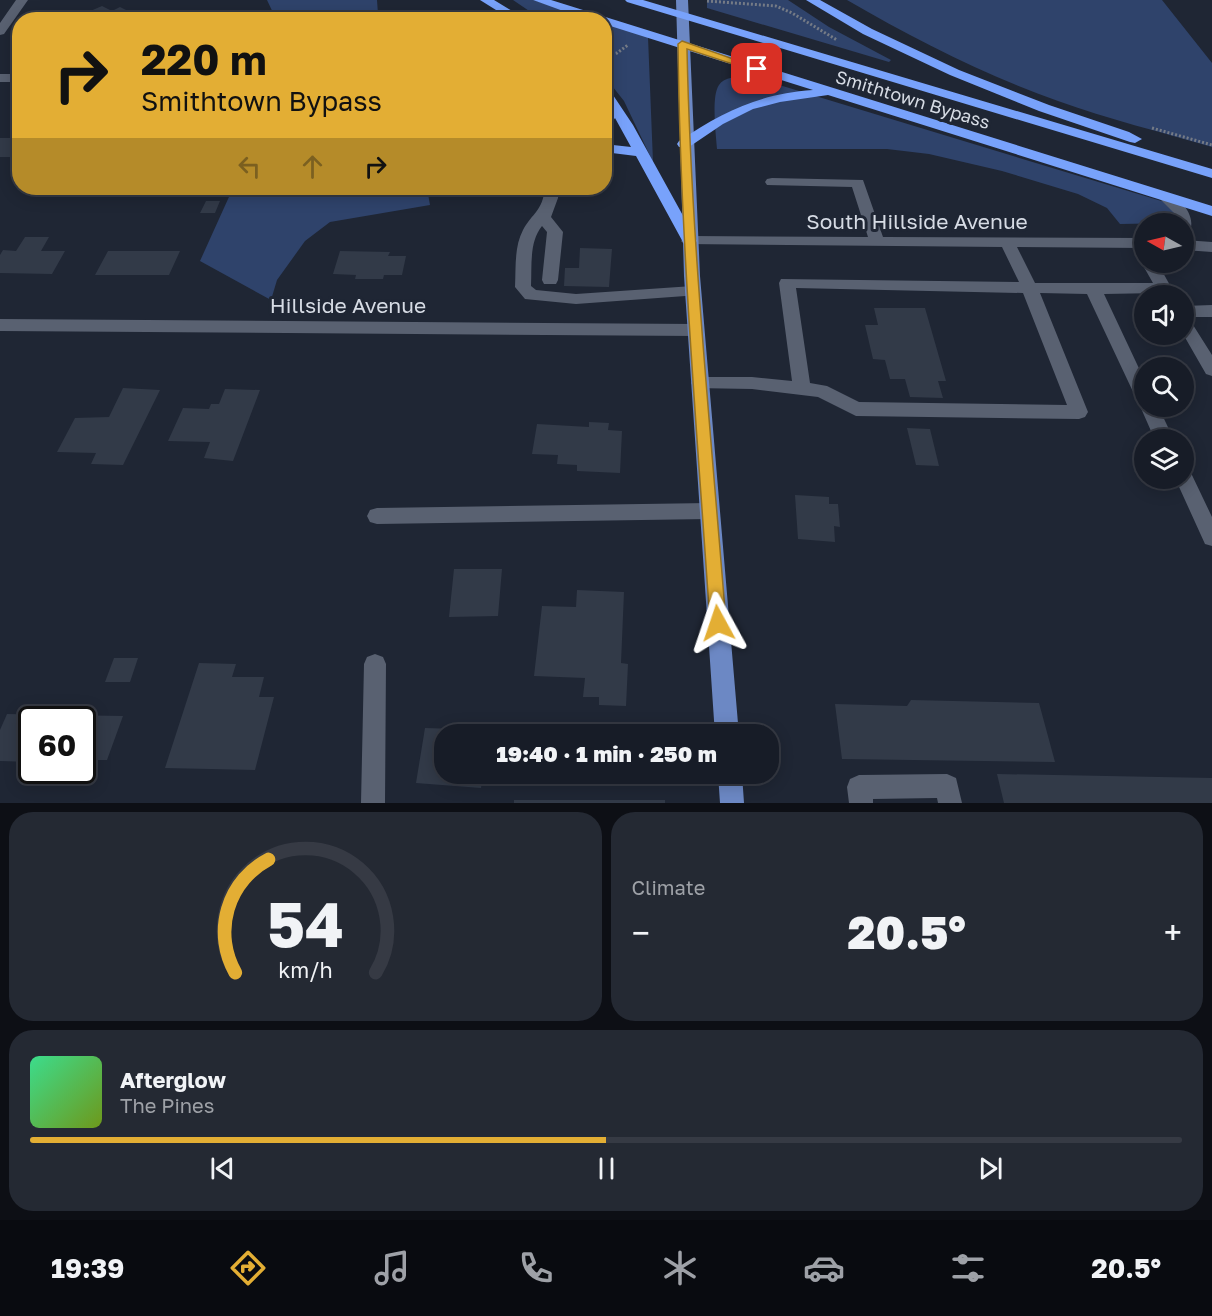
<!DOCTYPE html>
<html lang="en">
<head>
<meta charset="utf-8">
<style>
	:root { --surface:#171c27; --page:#242933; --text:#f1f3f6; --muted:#9ea1a7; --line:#363a44; --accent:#e3ae34 }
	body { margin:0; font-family:"Golos Text",sans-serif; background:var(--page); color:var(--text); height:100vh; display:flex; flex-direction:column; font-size:22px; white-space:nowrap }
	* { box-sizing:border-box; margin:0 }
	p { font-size:20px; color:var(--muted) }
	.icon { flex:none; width:33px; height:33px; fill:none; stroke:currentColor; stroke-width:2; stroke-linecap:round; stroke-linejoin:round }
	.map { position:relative; height:803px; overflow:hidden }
	.details { display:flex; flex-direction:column; gap:9px; padding:9px; background:#0d0f15; flex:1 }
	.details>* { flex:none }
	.top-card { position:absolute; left:12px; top:12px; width:600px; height:183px; border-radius:24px; box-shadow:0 3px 15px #0003,0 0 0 2px var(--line); background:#e3ae34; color:#111; overflow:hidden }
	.needle { width:39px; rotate:278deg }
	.controls { position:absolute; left:1134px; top:213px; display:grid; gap:12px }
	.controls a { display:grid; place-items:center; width:60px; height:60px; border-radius:50%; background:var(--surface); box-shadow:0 3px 15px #0003,0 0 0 2px var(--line); font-size:30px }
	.speed { position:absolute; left:18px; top:706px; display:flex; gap:12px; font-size:30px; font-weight:700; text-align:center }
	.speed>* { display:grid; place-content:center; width:78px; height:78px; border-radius:50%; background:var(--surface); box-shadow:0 3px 15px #0003,0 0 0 2px var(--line); line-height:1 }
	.speed .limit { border:3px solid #111; border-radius:9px; background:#fff; color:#111 }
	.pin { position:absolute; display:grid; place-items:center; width:51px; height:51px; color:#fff; margin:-26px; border-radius:12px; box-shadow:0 3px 9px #0006 }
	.me { position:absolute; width:66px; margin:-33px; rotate:355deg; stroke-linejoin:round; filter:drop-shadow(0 0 4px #0008) }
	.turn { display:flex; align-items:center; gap:21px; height:126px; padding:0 30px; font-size:27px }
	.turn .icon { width:78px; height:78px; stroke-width:2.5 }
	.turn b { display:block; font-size:42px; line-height:51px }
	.lanes { display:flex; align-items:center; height:57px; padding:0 30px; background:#0003; justify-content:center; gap:30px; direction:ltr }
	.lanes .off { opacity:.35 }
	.big { font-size:45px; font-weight:800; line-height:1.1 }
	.details .tile { flex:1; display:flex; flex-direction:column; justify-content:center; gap:9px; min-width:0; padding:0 21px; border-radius:24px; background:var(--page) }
	.details .dial { align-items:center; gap:0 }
	.dial svg { height:156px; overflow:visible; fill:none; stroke:var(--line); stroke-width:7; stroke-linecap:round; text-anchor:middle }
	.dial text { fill:var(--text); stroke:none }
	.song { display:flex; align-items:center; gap:18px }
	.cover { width:72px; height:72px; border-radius:9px; background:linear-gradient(135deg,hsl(150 70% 55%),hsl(80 70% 35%)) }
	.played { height:6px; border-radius:3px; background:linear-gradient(90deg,var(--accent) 50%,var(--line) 50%) }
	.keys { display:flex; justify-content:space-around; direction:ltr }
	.heat { display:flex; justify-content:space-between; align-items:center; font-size:33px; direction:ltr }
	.details .tiles { flex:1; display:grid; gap:9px; grid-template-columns:1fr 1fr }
	.tile:last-child { grid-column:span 2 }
	.trip { position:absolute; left:434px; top:724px; width:345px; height:60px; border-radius:24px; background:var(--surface); box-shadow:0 3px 15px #0003,0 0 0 2px var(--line); font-weight:800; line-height:60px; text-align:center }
	.tabs { display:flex; height:96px; justify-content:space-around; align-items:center; background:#090b10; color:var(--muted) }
	.tabs .icon { width:42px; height:42px }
	.tabs .selected { color:var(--accent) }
	.tabs b { font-size:27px; color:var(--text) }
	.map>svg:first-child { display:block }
	.green { fill:#2f436b }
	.building { fill:#323a48 }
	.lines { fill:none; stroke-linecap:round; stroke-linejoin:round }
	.path { stroke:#757b86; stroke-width:3; stroke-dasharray:2 2; stroke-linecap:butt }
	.minor { fill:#596171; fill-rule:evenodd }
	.major { fill:#6c88c4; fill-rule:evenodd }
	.highway { fill:#78a2fb; fill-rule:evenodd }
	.route { fill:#e3ae34; stroke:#947122; stroke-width:1.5 }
	.labels { text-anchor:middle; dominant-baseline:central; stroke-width:6; stroke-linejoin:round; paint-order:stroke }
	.far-street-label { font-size:18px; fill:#d6dbe4; stroke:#1f2634 }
	.street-label { font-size:21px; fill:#d6dbe4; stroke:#1f2634 }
</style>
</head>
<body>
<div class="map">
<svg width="1212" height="803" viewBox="0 0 1212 803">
	<rect width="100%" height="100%" fill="#1f2634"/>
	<!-- green -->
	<path class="green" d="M267 0H377L378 14 399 19H276Z
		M513 0H533L593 19H541Z
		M707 0H788L829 27 891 60 889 62 707 8Z
		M847 0H1162L1212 63V147C1161 132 1108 119 1058 101 985 75 914 39 847 0Z
		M604 23 648 37 653 162 624 101 605 77Z
		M746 75 1168 203 1183 219 1176 223 1120 224 1107 208 1078 194 1002 171 929 154 887 149H717C716 135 711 96 719 85 724 77 738 77 746 75Z
		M233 188H427L430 205 330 222 305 241 277 280 271 300 200 261Z"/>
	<!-- building -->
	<path class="building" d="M102 6 112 11 120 7 136 15 129 18 132 20H89L81 15Z
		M0 138H20L18 157H0Z
		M206 201H220L215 213H200Z
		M25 237H49L41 251H65L52 274 0 273V255L3 250 16 251Z
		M580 248 612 249 609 287 564 286 565 268H579Z
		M108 251H180L169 275H95Z
		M340 251 390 252 388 256H406L402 275H384L383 279H355L356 275 333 274Z
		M874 308H925L946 381H938L943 398 910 397 905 379H890L885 360 873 359 865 325H878Z
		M123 388 160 390 123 465 91 464 96 453 57 452 75 418 109 417Z
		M225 389 260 390 233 461 204 458 210 442 168 441 183 408 209 409 211 404H219Z
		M589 422 609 423 608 430 622 431 620 473 577 471V465L557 464 558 455 532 454 537 424 589 427Z
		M907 428 930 429 939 466 916 465Z
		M795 495 829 497V504H838L840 527 834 526 835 542 798 539Z
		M454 569H502L498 616 449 617Z
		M577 590 624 592 621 663 628 664 626 706 599 705V697H583L585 678 534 676 542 606 576 607Z
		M114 658H138L130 682H105Z
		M199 663 236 664 232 677H264L259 697H274L255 770 165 768Z
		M911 700 1039 703 1055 762 842 759 835 704 907 706Z
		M7 714 123 716 107 760H82V720H32V762L0 761V730Z
		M425 728 489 730 488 735H444V774H483L481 788 416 783Z
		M997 774 1212 778V803H1004Z
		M514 800H665V803H514Z"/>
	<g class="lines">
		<!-- path -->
		<path class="path" d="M707 1 776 6 792 13 837 40
			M604 56 617 53 628 45
			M1152 128 1212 145"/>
		<!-- minor -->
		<path class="minor" d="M16 0H28L4 34 0 35V23Z
			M0 74H20V82H0Z
			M772 178 863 180 883 237 1144 238V248L1017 247 1035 283H1153L1141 262 1144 258V262H1157L1176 296H1160L1159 293 1104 294 1144 379V406H1158L1174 440H1155L1140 406 1142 402 1138 401 1135 396 1087 294 1040 293 1088 412 1085 417 1079 419 856 416 818 397 752 389 694 388 691 383 694 378 700 377H752L792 381 779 283 781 279 1019 282 1002 247 684 244 681 241 684 238 689 236 868 237 852 187 767 185 765 182 767 179ZM796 288 1023 293 1067 405 859 402 827 386 810 383Z
			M545 188H559L558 198 551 217 563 232 558 280 556 284H544L542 280 547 232 542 226C529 242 532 266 531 286L536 290 576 294 693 286 699 287 701 291 699 295 576 304 525 299 515 287C516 268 514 247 523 230 533 212 542 212 545 188Z
			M1164 192C1179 195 1198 217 1189 232L1184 234V224H1178L1175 214 1157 196Z
			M1184 240 1212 242V252L1184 250Z
			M1212 305V317H1188L1212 355V376L1206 374 1183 334 1184 306Z
			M0 319 696 324 702 326 704 330 702 334 696 336 0 331Z
			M1184 470 1191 473 1212 517V546L1205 544 1175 478H1184Z
			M709 503 716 505 719 511 716 517 709 519 377 524 370 522 367 516 370 510 377 508Z
			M375 654 383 657 386 664 385 803H361L364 664 367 657Z
			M947 774 956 778 962 803H938L937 798 873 799V803H849L847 787 850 779 859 775Z"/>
		<!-- major -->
		<path class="major" d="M676 0H688L700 276 739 735H715L684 276Z
			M718 774H742L744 803H720Z"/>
		<!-- highway -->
		<path class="highway" d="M480 0H494L527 20H512Z
			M533 0H551L1212 206V216L828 95 780 102 753 109 723 124 689 147H679L677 144 679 141C724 111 759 94 813 90L604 24V20H588Z
			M625 0H643L1212 169V178L627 2Z
			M806 0H820L872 29 959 70 1049 105 1129 132 1142 139 1135 143 1130 142 1039 111 950 75 863 34Z
			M604 88 609 89 633 125 697 241 694 244H684L636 156 604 152V144L631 147 615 118 609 126 604 127V114L608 109 604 103Z"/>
	</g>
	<!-- route -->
	<path class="route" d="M682 41 762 69 754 71 687 49C691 241 711 432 726 623L724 628 718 630 712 628 710 623C697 430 680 238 678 44Z"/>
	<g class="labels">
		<!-- far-street labels -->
		<g class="far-street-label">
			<text transform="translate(913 99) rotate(17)">Smithtown Bypass</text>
		</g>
		<!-- street labels -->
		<g class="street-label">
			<text x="917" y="221">South Hillside Avenue</text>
			<text x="348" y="305">Hillside Avenue</text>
		</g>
	</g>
</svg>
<div class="controls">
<a><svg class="needle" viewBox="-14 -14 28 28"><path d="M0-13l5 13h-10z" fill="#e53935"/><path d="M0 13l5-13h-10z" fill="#9ea1a7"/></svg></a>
<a><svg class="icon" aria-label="sound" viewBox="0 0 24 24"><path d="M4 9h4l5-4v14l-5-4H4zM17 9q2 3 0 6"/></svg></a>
<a><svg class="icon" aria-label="search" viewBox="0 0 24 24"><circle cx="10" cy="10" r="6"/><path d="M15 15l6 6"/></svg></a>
<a><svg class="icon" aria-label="layers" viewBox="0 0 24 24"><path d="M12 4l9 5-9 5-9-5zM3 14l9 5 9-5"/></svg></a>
</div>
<div class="speed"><div class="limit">60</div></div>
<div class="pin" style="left:757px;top:69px;background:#d93025"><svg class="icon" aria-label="arrive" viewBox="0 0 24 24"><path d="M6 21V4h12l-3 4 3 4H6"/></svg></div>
<svg class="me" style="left:718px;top:623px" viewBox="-20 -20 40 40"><path d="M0-17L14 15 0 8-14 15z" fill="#e3ae34" stroke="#fff" stroke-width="4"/></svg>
<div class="trip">19:40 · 1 min · 250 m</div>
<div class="top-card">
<div class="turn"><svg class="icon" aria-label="right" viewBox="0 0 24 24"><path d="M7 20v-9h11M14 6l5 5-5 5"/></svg><div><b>220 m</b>Smithtown Bypass</div></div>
<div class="lanes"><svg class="icon off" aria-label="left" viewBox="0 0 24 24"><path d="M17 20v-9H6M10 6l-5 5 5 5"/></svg><svg class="icon off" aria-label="ahead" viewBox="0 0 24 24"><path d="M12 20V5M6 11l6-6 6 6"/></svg><svg class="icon" aria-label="right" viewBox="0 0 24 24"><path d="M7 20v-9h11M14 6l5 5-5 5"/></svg></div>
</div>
</div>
<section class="details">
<div class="tiles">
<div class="tile dial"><svg viewBox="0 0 100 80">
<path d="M14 69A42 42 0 1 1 86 69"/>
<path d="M14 69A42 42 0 0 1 31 11" stroke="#e3ae34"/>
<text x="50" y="56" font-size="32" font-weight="700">54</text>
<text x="50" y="72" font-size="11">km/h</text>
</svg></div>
<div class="tile"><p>Climate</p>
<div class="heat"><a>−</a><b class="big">20.5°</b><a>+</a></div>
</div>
<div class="tile">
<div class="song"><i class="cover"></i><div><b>Afterglow</b><p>The Pines</p></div></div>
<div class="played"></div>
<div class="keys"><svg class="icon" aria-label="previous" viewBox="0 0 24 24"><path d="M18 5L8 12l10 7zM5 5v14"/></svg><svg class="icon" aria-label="pause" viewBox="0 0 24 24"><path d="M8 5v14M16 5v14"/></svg><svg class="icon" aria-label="next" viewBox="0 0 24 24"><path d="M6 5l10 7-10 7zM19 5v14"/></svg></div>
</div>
</div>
</section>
<nav class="tabs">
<b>19:39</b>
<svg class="icon selected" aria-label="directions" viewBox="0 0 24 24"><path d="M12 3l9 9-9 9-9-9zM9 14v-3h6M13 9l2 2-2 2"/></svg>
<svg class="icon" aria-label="music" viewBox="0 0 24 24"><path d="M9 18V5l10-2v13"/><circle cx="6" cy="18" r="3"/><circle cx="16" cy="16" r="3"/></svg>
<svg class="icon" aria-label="phone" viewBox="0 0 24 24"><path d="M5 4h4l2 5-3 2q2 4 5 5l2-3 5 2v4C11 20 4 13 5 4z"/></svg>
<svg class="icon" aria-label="climate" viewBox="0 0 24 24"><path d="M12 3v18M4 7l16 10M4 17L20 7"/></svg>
<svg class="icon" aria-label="car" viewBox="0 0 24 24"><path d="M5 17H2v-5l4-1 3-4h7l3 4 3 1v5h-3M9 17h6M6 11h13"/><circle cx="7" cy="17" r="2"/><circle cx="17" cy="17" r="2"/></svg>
<svg class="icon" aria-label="filters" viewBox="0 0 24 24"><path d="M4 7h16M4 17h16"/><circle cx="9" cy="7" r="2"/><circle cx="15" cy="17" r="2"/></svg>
<b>20.5°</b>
</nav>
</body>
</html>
